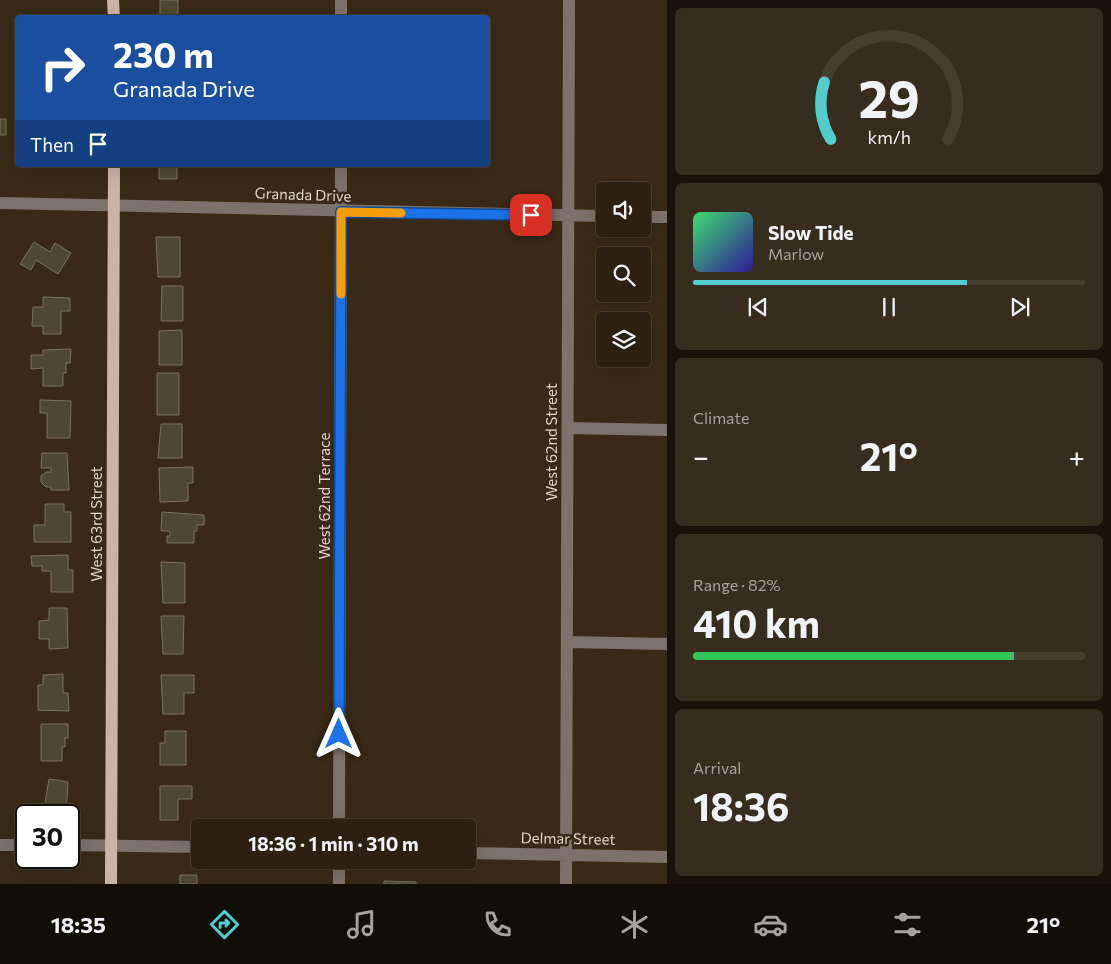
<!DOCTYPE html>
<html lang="en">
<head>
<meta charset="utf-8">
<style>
	:root { --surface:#2b2011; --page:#372d1f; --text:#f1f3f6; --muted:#a6a39f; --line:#473e31; --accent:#52cdcf }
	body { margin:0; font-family:Commissioner,sans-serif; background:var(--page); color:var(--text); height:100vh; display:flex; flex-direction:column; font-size:19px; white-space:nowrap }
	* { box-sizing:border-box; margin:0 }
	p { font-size:16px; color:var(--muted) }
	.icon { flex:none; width:28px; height:28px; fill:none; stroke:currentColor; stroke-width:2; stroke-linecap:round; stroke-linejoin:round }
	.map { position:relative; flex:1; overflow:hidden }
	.sheet { display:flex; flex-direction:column; gap:8px; padding:8px; background:#181209; width:444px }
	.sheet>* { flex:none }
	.banner { position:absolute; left:15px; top:15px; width:475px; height:152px; border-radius:5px; box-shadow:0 5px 20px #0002,0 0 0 1px var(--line); background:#1a4fa0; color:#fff; overflow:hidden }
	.controls { position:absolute; left:596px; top:182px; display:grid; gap:10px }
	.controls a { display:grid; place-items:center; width:55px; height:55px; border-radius:5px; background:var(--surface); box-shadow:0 5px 20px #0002,0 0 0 1px var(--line); font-size:25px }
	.speed { position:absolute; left:15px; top:804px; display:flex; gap:10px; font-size:25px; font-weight:700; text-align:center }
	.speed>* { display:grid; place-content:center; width:65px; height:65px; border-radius:50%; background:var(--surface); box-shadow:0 5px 20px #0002,0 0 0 1px var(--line); line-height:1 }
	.speed .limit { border:2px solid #111; border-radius:8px; background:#fff; color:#111 }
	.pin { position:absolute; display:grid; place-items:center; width:42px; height:42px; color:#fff; margin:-21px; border-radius:10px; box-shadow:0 2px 8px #0006 }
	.me { position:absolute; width:55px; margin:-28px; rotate:0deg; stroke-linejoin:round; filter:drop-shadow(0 0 4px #0008) }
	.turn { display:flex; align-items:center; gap:18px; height:105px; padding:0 15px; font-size:22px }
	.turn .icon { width:65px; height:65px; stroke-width:2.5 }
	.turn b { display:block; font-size:35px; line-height:42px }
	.then { display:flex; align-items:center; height:48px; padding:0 15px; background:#0003; gap:10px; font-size:19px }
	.big { font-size:38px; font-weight:700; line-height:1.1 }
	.sheet .widget { flex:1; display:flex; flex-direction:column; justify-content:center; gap:8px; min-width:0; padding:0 18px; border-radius:8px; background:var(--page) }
	.sheet .dial { align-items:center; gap:0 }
	.dial svg { height:130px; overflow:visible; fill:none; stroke:var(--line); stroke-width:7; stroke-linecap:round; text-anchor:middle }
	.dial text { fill:var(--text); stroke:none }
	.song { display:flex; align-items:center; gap:15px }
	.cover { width:60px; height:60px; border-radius:8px; background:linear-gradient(135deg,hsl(140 70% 55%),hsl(250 70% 35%)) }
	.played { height:5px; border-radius:2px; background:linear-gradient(90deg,var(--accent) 70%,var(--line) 70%) }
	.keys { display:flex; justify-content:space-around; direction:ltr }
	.heat { display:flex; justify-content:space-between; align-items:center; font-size:28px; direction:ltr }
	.charge { height:8px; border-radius:4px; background:linear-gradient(90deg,#34c759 82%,var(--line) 0) }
	.trip { position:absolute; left:191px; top:819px; width:285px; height:50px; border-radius:5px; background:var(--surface); box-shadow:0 5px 20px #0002,0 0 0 1px var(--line); font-weight:700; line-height:50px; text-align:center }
	.tabs { display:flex; height:80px; justify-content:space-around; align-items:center; background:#110d07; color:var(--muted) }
	.tabs .icon { width:35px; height:35px }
	.tabs .active { color:var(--accent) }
	.tabs b { font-size:22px; color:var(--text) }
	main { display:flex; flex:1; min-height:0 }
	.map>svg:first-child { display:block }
	.building { fill:#4e4830; stroke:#7b755c }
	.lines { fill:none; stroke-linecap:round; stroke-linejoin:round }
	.minor { stroke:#7d716b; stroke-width:12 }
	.major { stroke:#ccb3a8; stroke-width:12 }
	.route-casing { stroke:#114b97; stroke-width:12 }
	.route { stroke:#1a73e8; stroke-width:9 }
	.slow { stroke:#f59e0b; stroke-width:9 }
	.labels { text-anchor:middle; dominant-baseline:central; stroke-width:5; stroke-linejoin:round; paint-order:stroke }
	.street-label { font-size:15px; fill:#dfd5ca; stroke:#392a17 }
</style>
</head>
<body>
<main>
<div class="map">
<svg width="668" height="884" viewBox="0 0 668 884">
	<rect width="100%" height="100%" fill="#392a17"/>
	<!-- building -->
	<path class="building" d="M160 0H178V18H160Z
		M0 119H6V135H0Z
		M159 165H177V179H159Z
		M156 237H180V277H158Z
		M34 242 50 252 55 243 71 253 58 274 36 260 31 270 20 264Z
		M162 286H183V321H161Z
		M43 297 70 298V311H61V334H43V326H32L33 307H43Z
		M182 330V365H159V331Z
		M71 349 70 363H66V373H63V386H43V368L31 369V355H43V350Z
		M157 373H179V415H157Z
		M40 400 71 401 70 438H47V413H40Z
		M161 424H182V458H158Z
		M42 453H67L69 490H51V487H46L41 482V476L46 472H51V468H41Z
		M193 467V483H188V501L160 502 159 468Z
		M45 504H64V512H71V542H34V525H45Z
		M162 512 204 515V525H197V531H194V543H167V536H170V531H161Z
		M68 555V570H73V592H51V571H42V566H32L31 556Z
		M161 562 185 563V603H163Z
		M49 608H67L68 648 49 649V639H39V621L49 620Z
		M161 616H184L183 654H163Z
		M63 674V693H68L69 711 38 710V685H43V675Z
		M161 675H194V693H184V714H163Z
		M41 724H68V738H65V747H62V761H41Z
		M165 731H186V765H160V743H165Z
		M49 779 68 782 66 815H43Z
		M160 786H192V799H178V820H160Z
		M180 875H197V884H180Z
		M384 881 416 882V884H384Z"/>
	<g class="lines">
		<!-- minor -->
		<path class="minor" d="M341 0V18
			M0 203 605 216
			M642 217H668
			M568 428 668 430
			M567 642 668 644
			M339 828 341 165
			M0 845H26
			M69 845 200 847
			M468 853 668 857
			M339 884V860
			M566 884 569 0"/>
		<!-- major -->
		<path class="major" d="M113 0 114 18
			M111 884 114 165"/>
	</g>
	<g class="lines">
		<!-- route casing -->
		<g class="route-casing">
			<path id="route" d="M339 734 341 212 531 215"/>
		</g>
		<!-- route -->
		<use href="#route" class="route"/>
		<!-- slow -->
		<path class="slow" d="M341 294V212L401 213"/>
	</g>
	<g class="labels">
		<!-- street labels -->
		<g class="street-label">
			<text transform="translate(303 194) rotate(2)">Granada Drive</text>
			<text transform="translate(551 442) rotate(-90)">West 62nd Street</text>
			<text transform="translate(324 496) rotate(-90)">West 62nd Terrace</text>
			<text transform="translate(96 524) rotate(-90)">West 63rd Street</text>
			<text transform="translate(568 838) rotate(1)">Delmar Street</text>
		</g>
	</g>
</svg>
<div class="controls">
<a><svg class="icon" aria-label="sound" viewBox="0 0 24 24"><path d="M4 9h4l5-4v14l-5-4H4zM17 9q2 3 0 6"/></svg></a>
<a><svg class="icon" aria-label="search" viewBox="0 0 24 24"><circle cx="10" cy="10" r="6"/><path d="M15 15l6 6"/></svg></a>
<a><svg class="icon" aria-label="layers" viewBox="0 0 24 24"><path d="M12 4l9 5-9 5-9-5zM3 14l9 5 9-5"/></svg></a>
</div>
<div class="speed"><div class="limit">30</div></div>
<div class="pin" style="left:531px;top:215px;background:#d93025"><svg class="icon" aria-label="arrive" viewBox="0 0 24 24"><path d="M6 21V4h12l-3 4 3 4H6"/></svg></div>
<svg class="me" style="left:339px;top:734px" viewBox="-20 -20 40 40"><path d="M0-17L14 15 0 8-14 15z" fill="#1a73e8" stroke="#fff" stroke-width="4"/></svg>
<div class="trip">18:36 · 1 min · 310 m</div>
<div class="banner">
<div class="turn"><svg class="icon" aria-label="right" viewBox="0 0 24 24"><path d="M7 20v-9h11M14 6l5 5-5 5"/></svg><div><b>230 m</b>Granada Drive</div></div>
<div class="then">Then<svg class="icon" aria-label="arrive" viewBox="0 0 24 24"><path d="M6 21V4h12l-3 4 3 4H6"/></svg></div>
</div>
</div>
<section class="sheet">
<div class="widget dial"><svg viewBox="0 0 100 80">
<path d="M14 69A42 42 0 1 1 86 69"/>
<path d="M14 69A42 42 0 0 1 10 34" stroke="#52cdcf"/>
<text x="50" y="56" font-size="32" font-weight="700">29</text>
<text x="50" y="72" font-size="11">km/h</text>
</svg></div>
<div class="widget">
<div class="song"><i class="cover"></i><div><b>Slow Tide</b><p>Marlow</p></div></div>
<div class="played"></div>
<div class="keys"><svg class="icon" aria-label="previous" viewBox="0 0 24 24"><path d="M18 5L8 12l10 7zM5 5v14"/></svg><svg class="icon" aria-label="pause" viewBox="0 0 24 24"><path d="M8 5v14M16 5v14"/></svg><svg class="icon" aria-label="next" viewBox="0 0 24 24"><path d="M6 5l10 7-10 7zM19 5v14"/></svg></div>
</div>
<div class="widget"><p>Climate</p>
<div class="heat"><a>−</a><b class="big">21°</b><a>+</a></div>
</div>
<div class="widget"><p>Range · 82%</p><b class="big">410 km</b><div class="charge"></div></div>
<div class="widget"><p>Arrival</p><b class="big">18:36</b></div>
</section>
</main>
<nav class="tabs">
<b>18:35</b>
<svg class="icon active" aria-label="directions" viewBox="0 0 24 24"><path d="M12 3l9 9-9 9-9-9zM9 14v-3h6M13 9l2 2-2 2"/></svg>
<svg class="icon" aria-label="music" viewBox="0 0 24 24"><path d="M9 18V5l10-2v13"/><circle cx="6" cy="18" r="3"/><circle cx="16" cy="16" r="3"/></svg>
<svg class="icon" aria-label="phone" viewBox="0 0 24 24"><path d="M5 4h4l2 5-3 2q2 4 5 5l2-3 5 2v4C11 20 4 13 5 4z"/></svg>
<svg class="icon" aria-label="climate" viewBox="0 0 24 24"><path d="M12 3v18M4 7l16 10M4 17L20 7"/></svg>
<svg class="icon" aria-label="car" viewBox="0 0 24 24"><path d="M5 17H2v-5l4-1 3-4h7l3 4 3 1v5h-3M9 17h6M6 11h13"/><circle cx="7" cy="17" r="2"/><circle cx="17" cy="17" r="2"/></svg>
<svg class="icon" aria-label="filters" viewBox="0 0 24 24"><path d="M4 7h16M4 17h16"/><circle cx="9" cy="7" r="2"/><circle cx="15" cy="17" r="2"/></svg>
<b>21°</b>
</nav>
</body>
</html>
